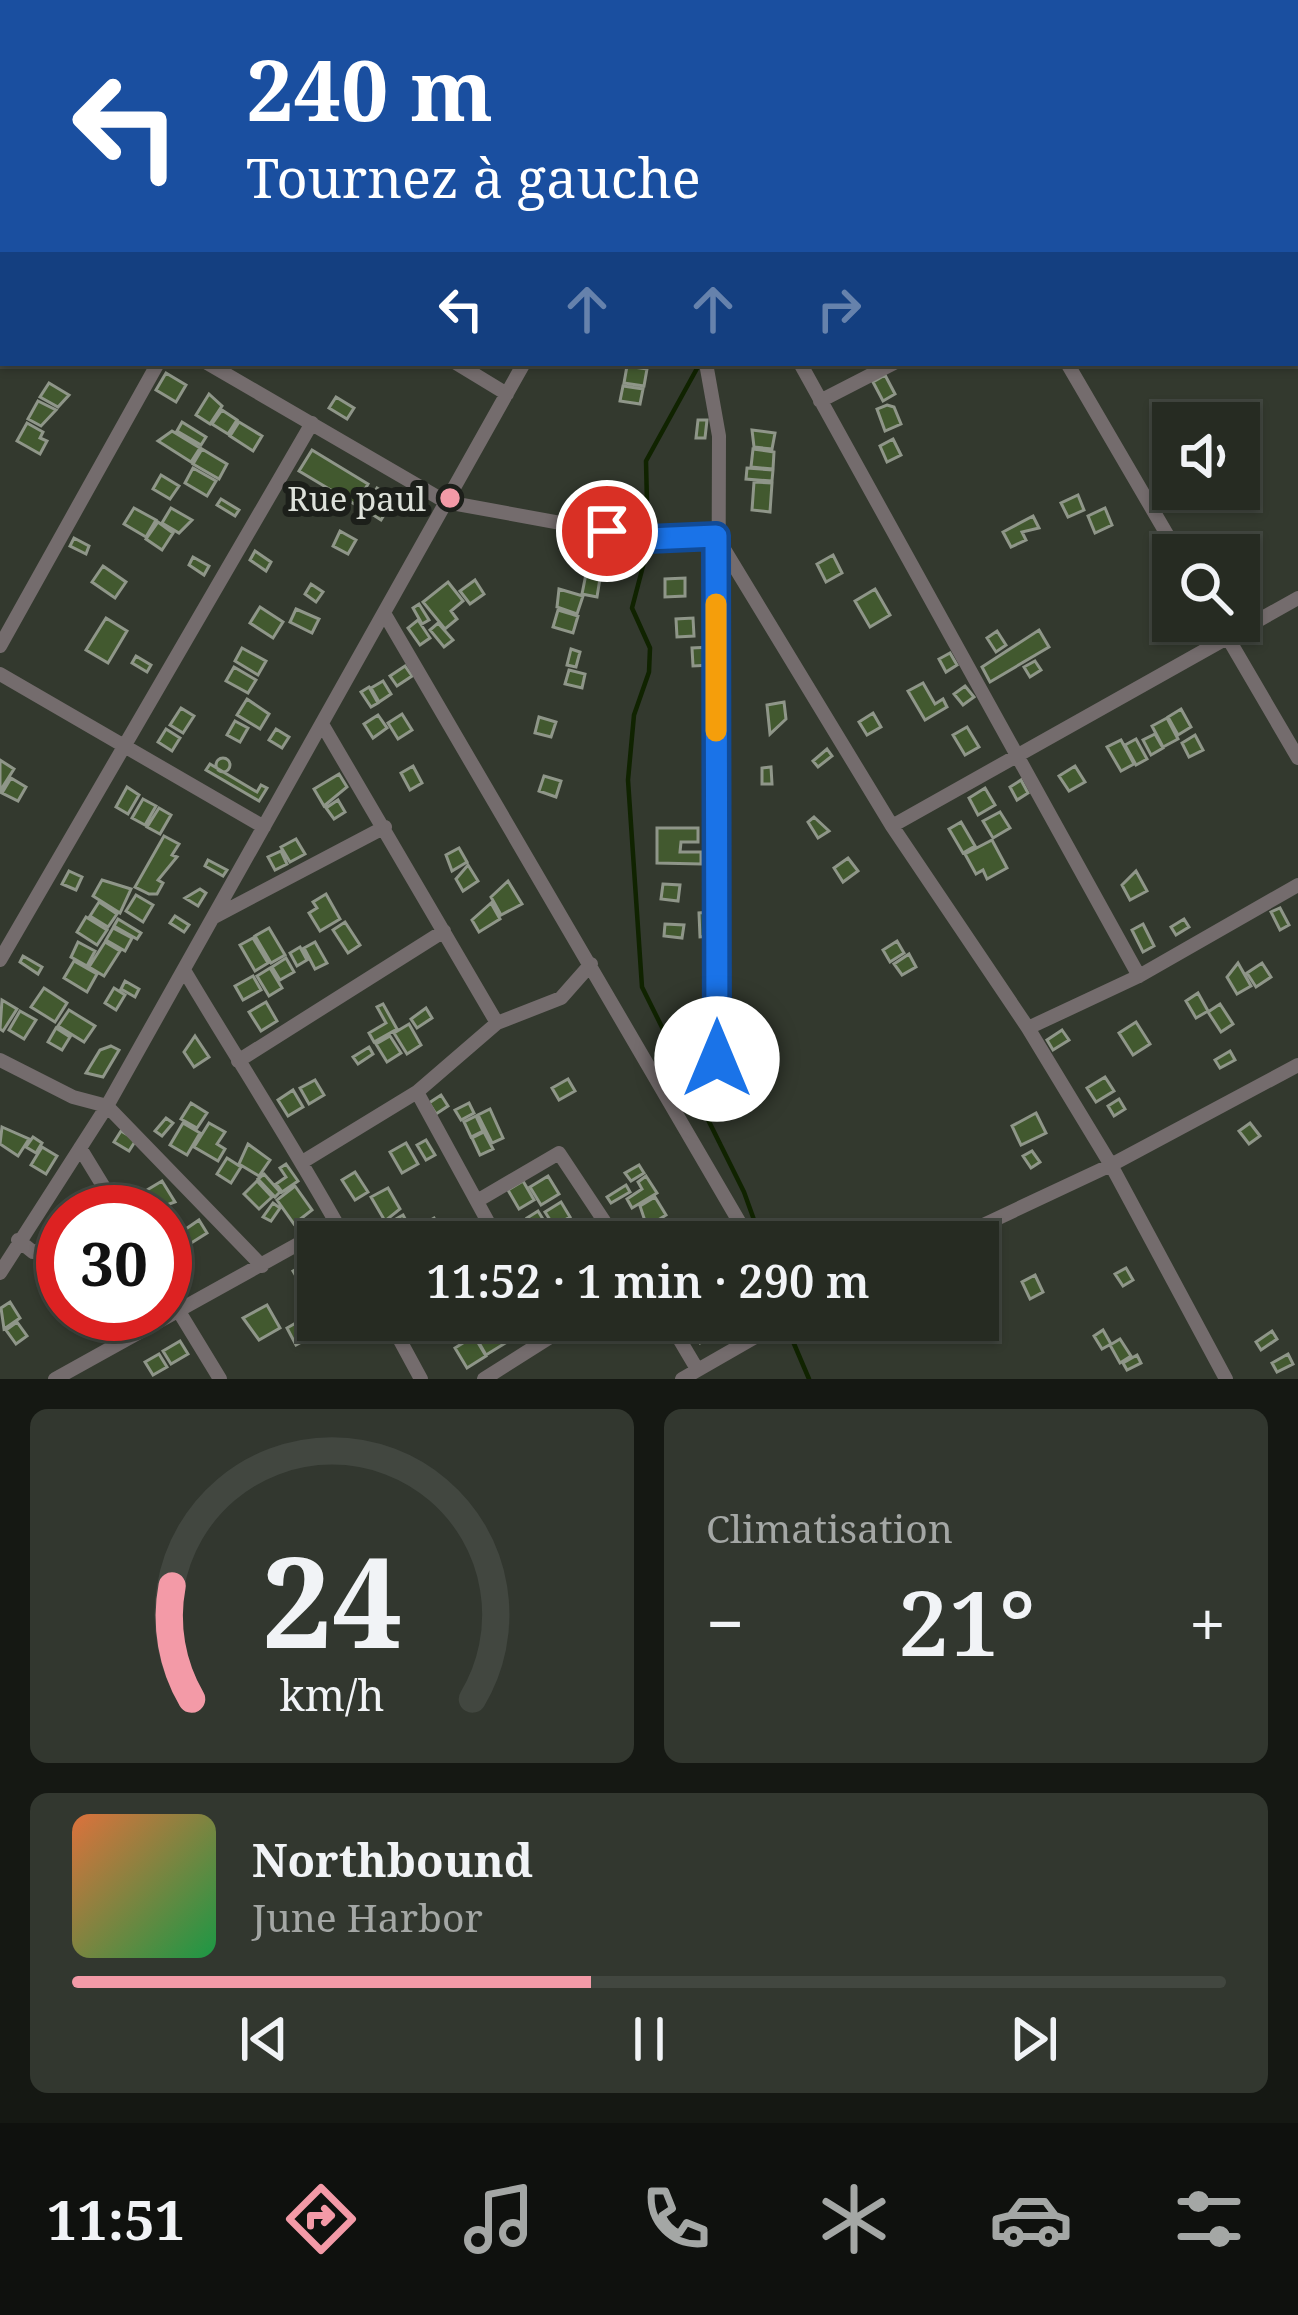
<!DOCTYPE html>
<html lang="fr">
<head>
<meta charset="utf-8">
<style>
	:root { --surface:#262b22; --page:#32372f; --text:#f1f3f6; --muted:#a4a7a5; --line:#424740; --accent:#f39aa7 }
	body { margin:0; font-family:"Noto Serif",serif; background:var(--page); color:var(--text); height:100vh; display:flex; flex-direction:column; font-size:45px; white-space:nowrap }
	* { box-sizing:border-box; margin:0 }
	p { font-size:39px; color:var(--muted) }
	.icon { flex:none; width:66px; height:66px; fill:none; stroke:currentColor; stroke-width:2; stroke-linecap:round; stroke-linejoin:round }
	.map { position:relative; height:1379px; overflow:hidden }
	.drawer { display:flex; flex-direction:column; gap:30px; padding:30px; background:#151813; flex:1 }
	.drawer>* { flex:none }
	.top-card { position:absolute; left:0px; top:0px; width:1299px; height:366px; box-shadow:0 3px 9px #0004,0 0 0 3px var(--line); background:#1a4fa0; color:#fff; overflow:hidden }
	.controls { position:absolute; left:1152px; top:402px; display:grid; gap:24px }
	.controls a { display:grid; place-items:center; width:108px; height:108px; border-radius:0px; background:var(--surface); box-shadow:0 3px 9px #0004,0 0 0 3px var(--line); font-size:60px }
	.speed { position:absolute; left:36px; top:1185px; display:flex; gap:24px; font-size:60px; font-weight:700; text-align:center }
	.speed>* { display:grid; place-content:center; width:156px; height:156px; border-radius:50%; background:var(--surface); box-shadow:0 3px 9px #0004,0 0 0 3px var(--line); line-height:1 }
	.speed .limit { border:18px solid #d22; background:#fff; color:#111 }
	.pin { position:absolute; display:grid; place-items:center; width:102px; height:102px; color:#fff; margin:-51px; border:6px solid #fff; border-radius:50%; box-shadow:0 3px 12px #0007 }
	.me { position:absolute; width:132px; margin:-66px; rotate:0deg; stroke-linejoin:round; filter:drop-shadow(0 0 9px #0008) }
	.turn { display:flex; align-items:center; gap:42px; height:252px; padding:0 48px; font-size:54px }
	.turn .icon { width:156px; height:156px; stroke-width:2.5 }
	.turn b { display:block; font-size:84px; line-height:102px }
	.lanes { display:flex; align-items:center; height:114px; padding:0 48px; background:#0003; justify-content:center; gap:60px; direction:ltr }
	.lanes .off { opacity:.35 }
	.big { font-size:90px; font-weight:600; line-height:1.1 }
	.drawer .widget { flex:1; display:flex; flex-direction:column; justify-content:center; gap:18px; min-width:0; padding:0 42px; border-radius:18px; background:var(--page) }
	.drawer .dial { align-items:center; gap:0 }
	.dial svg { height:312px; overflow:visible; fill:none; stroke:var(--line); stroke-width:7; stroke-linecap:round; text-anchor:middle }
	.dial text { fill:var(--text); stroke:none }
	.song { display:flex; align-items:center; gap:36px }
	.cover { width:144px; height:144px; border-radius:18px; background:linear-gradient(135deg,hsl(20 70% 55%),hsl(140 70% 35%)) }
	.played { height:12px; border-radius:6px; background:linear-gradient(90deg,var(--accent) 45%,var(--line) 45%) }
	.keys { display:flex; justify-content:space-around; direction:ltr }
	.heat { display:flex; justify-content:space-between; align-items:center; font-size:66px; direction:ltr }
	.drawer .tiles { flex:1; display:grid; gap:30px; grid-template-columns:1fr 1fr }
	.widget:last-child { grid-column:span 2 }
	.trip { position:absolute; left:297px; top:1221px; width:702px; height:120px; border-radius:0px; background:var(--surface); box-shadow:0 3px 9px #0004,0 0 0 3px var(--line); font-weight:600; line-height:120px; text-align:center }
	.tab-bar { display:flex; height:192px; justify-content:space-around; align-items:center; background:#0f110e; color:var(--muted) }
	.tab-bar .icon { width:84px; height:84px }
	.tab-bar .on { color:var(--accent) }
	.tab-bar b { font-size:54px; color:var(--text) }
	.map>svg:first-child { display:block }
	.lines { fill:none; stroke-linecap:round; stroke-linejoin:round }
	.stream { stroke:#102300; stroke-width:4.5 }
	.building { fill:#42592f; stroke:#8f9689; stroke-width:3 }
	.street { stroke:#746c6d; stroke-width:14 }
	.route-casing { stroke:#114b97; stroke-width:30 }
	.route { stroke:#1a73e8; stroke-width:21 }
	.slow { stroke:#f59e0b; stroke-width:21 }
	.poi-dot { fill:#f39aa7; stroke:#1c1f1a; stroke-width:4.5 }
	.labels { text-anchor:middle; dominant-baseline:central; stroke-width:12; stroke-linejoin:round; paint-order:stroke }
	.poi-label { font-size:33px; fill:#dde1da; stroke:#1c1f1a; text-anchor:end }
</style>
</head>
<body>
<div class="map">
<svg width="1298" height="1379" viewBox="0 0 1298 1379">
	<rect width="100%" height="100%" fill="#33392e"/>
	<g class="lines">
		<!-- stream -->
		<path class="stream" d="M789 3 790 0
			M700 363 646 461 648 547 632 608 650 648 649 672 634 715 628 780 642 987 744 1192 762 1242
			M786 1325 809 1379"/>
	</g>
	<!-- building -->
	<path class="building" d="M627 366 647 369 644 386 624 383Z
		M166 373 186 385 176 402 156 390Z
		M885 375 895 394 883 401 873 382Z
		M49 383 69 395 58 407 40 397Z
		M623 386 643 389 640 404 620 401Z
		M209 394 222 406 210 424 196 415Z
		M336 397 354 408 347 419 329 408Z
		M38 401 56 410 41 426 28 419Z
		M887 405 894 407 901 424 885 431 877 409Z
		M222 410 237 420 228 434 212 424Z
		M1169 413 1173 440 1162 446 1156 419Z
		M698 420H707L705 438H696Z
		M182 422 206 437 201 445 177 431Z
		M239 422 262 436 253 451 230 436Z
		M27 423 43 432 40 438 47 441 40 454 17 441Z
		M752 430 775 433 772 449 754 447Z
		M172 431 200 448 191 462 158 441Z
		M893 439 901 455 887 462 880 446Z
		M202 449 227 464 219 479 193 464Z
		M753 449 774 452 773 469 751 467Z
		M312 450 368 484 356 505 299 471Z
		M193 468 216 481 207 496 185 483Z
		M747 468 773 470 772 481 746 479Z
		M161 475 179 486 170 499 153 489Z
		M754 482 772 483 770 512 752 510Z
		M377 488 394 499 381 520 364 509Z
		M1078 495 1084 510 1068 517 1061 503Z
		M221 499 239 510 235 516 217 505Z
		M134 508 156 520 146 537 124 524Z
		M171 508 192 520 179 533 162 523Z
		M1105 508 1112 525 1095 533 1088 516Z
		M1033 516 1039 528 1022 532 1026 540 1011 547 1003 532Z
		M158 522 173 533 162 550 146 539Z
		M340 531 356 540 348 554 333 546Z
		M74 538 89 546 86 554 70 546Z
		M608 542 626 547 621 568 602 564Z
		M255 551 271 562 266 571 250 560Z
		M833 555 842 573 826 582 817 564Z
		M193 557 209 566 204 575 189 565Z
		M588 564 602 566 597 597 582 594Z
		M103 566 126 582 115 598 92 582Z
		M685 578V596L665 597V579Z
		M475 580 484 594 470 604 460 591Z
		M448 582 463 601 451 611 457 619 445 629 423 602Z
		M311 584 323 592 316 602 305 594Z
		M559 589 583 596 577 614 557 607Z
		M875 589 890 615 870 627 855 601Z
		M419 604 429 620 422 624 413 608Z
		M260 607 283 622 273 638 250 623Z
		M296 609 319 619 312 633 290 622Z
		M558 610 578 616 573 633 553 627Z
		M106 618 127 631 108 663 86 650Z
		M693 618 694 636 677 637 676 619Z
		M418 620 430 638 420 645 408 628Z
		M438 623 453 640 444 647 430 630Z
		M1039 630 1049 647 990 682 982 667Z
		M997 631 1006 645 996 652 987 638Z
		M711 647V665L693 666 692 648Z
		M242 648 266 661 258 675 235 661Z
		M571 649 580 652 576 667 567 665Z
		M950 653 957 665 946 672 939 659Z
		M136 656 151 665 147 672 132 663Z
		M1035 661 1041 670 1030 677 1024 667Z
		M405 666 412 676 397 686 390 676Z
		M234 667 256 680 248 693 226 681Z
		M569 670 585 674 582 688 565 684Z
		M383 681 391 694 379 702 371 688Z
		M923 683 935 704 943 699 947 707 925 720 908 691Z
		M965 686 974 697 963 705 954 694Z
		M369 687 378 703 371 707 361 692Z
		M247 699 269 714 260 729 237 715Z
		M784 702 786 719 770 734 767 705Z
		M181 708 194 716 183 733 170 725Z
		M1181 709 1191 727 1178 735 1168 717Z
		M873 713 881 727 867 735 859 722Z
		M402 714 412 730 398 739 388 723Z
		M378 715 387 728 373 738 364 724Z
		M539 717 556 722 551 737 535 733Z
		M1167 718 1178 739 1163 747 1152 726Z
		M235 721 248 728 240 742 227 735Z
		M967 727 979 747 965 755 953 735Z
		M166 729 180 738 172 751 158 742Z
		M276 729 289 737 282 748 269 740Z
		M1155 734 1163 748 1151 755 1143 740Z
		M1195 735 1203 750 1189 757 1182 743Z
		M1136 739 1147 759 1136 765 1125 745Z
		M1121 740 1134 764 1121 771 1107 747Z
		M827 749 832 756 818 767 813 761Z
		M216 765a7 7 0 1 1 14 0a7 7 0 1 1-14 0Z
		M0 760 14 769 0 791Z
		M210 764 257 792 261 785 267 788 259 801 206 770Z
		M413 766 422 783 410 790 401 773Z
		M1075 766 1085 782 1069 791 1059 776Z
		M771 767 772 784H762V768Z
		M339 774 347 787 324 806 314 789Z
		M544 776 561 781 556 797 539 791Z
		M11 778 26 787 18 801 2 793Z
		M1021 780 1028 793 1017 800 1010 787Z
		M127 787 139 795 128 814 116 807Z
		M985 788 995 805 978 815 969 798Z
		M143 799 156 806 145 825 132 818Z
		M338 800 345 812 334 819 326 808Z
		M159 808 171 815 160 834 147 827Z
		M1000 812 1010 828 993 838 983 821Z
		M814 817 829 831 818 838 808 822Z
		M961 822 975 846 963 853 949 829Z
		M657 828H698V842H681L680 852H701V864L657 863Z
		M164 836 179 844 172 855 177 857 158 880 163 883 157 894H149L135 887Z
		M296 839 305 854 290 862 281 847Z
		M992 840 1007 868 987 879 983 870 976 874 965 854Z
		M459 848 467 862 452 871 446 855Z
		M281 851 287 864 275 870 268 857Z
		M848 858 858 871 843 882 834 868Z
		M208 860 227 870 223 876 205 866Z
		M468 865 478 881 463 891 456 879Z
		M69 871 82 877 76 890 62 884Z
		M1136 871 1147 891 1130 900 1122 885Z
		M102 880 131 889 120 913 93 896Z
		M508 881 522 904 501 915 491 897Z
		M663 884 680 885 678 901 661 899Z
		M200 889 206 893 198 906 185 898Z
		M326 894 340 919 320 931 309 913 317 908 313 902Z
		M136 895 153 905 143 922 126 911Z
		M99 902 117 914 108 927 90 916Z
		M491 903 500 919 479 932 472 920Z
		M1280 908 1289 925 1280 930 1271 912Z
		M711 912 712 936 700 937 699 913Z
		M175 916 189 925 184 932 170 923Z
		M86 917 107 930 97 945 77 932Z
		M118 919 141 933 137 939 114 926Z
		M1184 919 1189 927 1176 935 1171 927Z
		M345 922 360 945 348 953 333 930Z
		M665 924 684 925 682 938 664 936Z
		M1143 924 1154 946 1143 952 1132 930Z
		M113 928 132 938 125 951 106 940Z
		M269 928 285 955 271 963 255 936Z
		M253 938 268 963 255 971 240 945Z
		M897 941 904 953 890 962 883 950Z
		M78 942 95 951 87 966 71 957Z
		M105 942 120 951 104 976 89 967Z
		M315 942 327 963 315 969 304 948Z
		M300 947 307 960 297 966 290 953Z
		M909 954 916 967 902 975 894 964Z
		M23 956 42 967 38 974 20 962Z
		M286 958 294 972 280 980 272 967Z
		M74 961 97 974 87 992 64 978Z
		M1238 963 1251 986 1237 994 1227 977Z
		M1262 963 1271 977 1256 987 1247 973Z
		M270 968 282 988 269 996 257 976Z
		M253 976 261 990 243 1000 235 986Z
		M125 981 139 989 135 997 121 989Z
		M44 988 67 1003 55 1022 31 1007Z
		M114 988 125 995 116 1010 105 1003Z
		M1198 993 1208 1011 1196 1018 1186 1001Z
		M2 1000 17 1009 3 1031 0 1029Z
		M266 1002 277 1021 261 1031 249 1012Z
		M383 1004 397 1029 374 1042 369 1033 386 1023 377 1007Z
		M1220 1004 1233 1024 1221 1032 1208 1012Z
		M426 1008 432 1018 417 1028 411 1019Z
		M69 1010 95 1026 84 1042 58 1026Z
		M20 1011 36 1020 24 1039 9 1030Z
		M1136 1022 1150 1044 1133 1055 1119 1033Z
		M409 1024 421 1045 407 1054 394 1033Z
		M56 1028 70 1037 62 1050 48 1042Z
		M1062 1030 1069 1040 1053 1050 1047 1040Z
		M195 1036 209 1057 194 1067 184 1052Z
		M390 1036 401 1053 387 1062 376 1044Z
		M111 1046 119 1050 103 1077 86 1073 100 1050Z
		M369 1047 373 1054 358 1064 353 1057Z
		M1230 1051 1235 1060 1220 1068 1215 1060Z
		M1105 1077 1114 1091 1096 1102 1087 1088Z
		M568 1079 575 1091 559 1100 552 1088Z
		M315 1080 324 1095 309 1104 300 1088Z
		M293 1090 303 1107 288 1116 278 1100Z
		M441 1095 448 1106 436 1114 429 1103Z
		M1119 1099 1125 1109 1114 1116 1108 1106Z
		M191 1103 207 1113 197 1128 181 1119Z
		M469 1103 474 1113 461 1120 455 1110Z
		M490 1109 503 1138 492 1143 478 1115Z
		M1036 1113 1046 1133 1021 1145 1012 1126Z
		M476 1116 483 1131 471 1137 464 1122Z
		M166 1118 173 1123 162 1136 155 1131Z
		M183 1123 200 1133 187 1155 170 1145Z
		M209 1123 225 1132 217 1144 225 1149 218 1161 194 1147Z
		M1250 1123 1260 1136 1249 1144 1239 1131Z
		M2 1127 29 1139 18 1156 0 1144Z
		M121 1131 136 1140 129 1151 114 1142Z
		M484 1132 493 1149 480 1155 472 1138Z
		M33 1137 42 1143 36 1153 26 1147Z
		M426 1140 435 1155 426 1160 417 1145Z
		M406 1143 418 1164 402 1173 390 1152Z
		M248 1144 270 1160 259 1176 239 1164Z
		M42 1147 57 1156 46 1174 31 1165Z
		M1032 1151 1040 1162 1031 1168 1023 1156Z
		M227 1158 241 1167 231 1183 217 1174Z
		M286 1164 298 1181 282 1192 276 1184 286 1177 280 1168Z
		M639 1165 644 1173 631 1181 625 1173Z
		M355 1172 368 1192 355 1200 342 1180Z
		M264 1174 280 1192 275 1197 258 1179Z
		M548 1176 559 1194 541 1205 530 1187Z
		M646 1176 657 1193 632 1208 627 1199 642 1189 638 1182Z
		M162 1181 175 1202 147 1212 137 1196Z
		M257 1181 272 1197 259 1209 244 1194Z
		M523 1181 534 1200 519 1209 508 1190Z
		M626 1185 630 1192 611 1203 607 1197Z
		M295 1186 312 1210 294 1224 277 1200Z
		M388 1188 400 1209 385 1221 371 1197Z
		M655 1197 666 1215 647 1227 640 1206Z
		M101 1200 108 1212H85L83 1209Z
		M561 1202 570 1217 554 1226 545 1212Z
		M273 1203 280 1208 271 1221 263 1217Z
		M538 1211 546 1224 535 1231 527 1218Z
		M403 1215 410 1228 392 1238 385 1225Z
		M434 1218 440 1229 425 1238 419 1227Z
		M199 1220 207 1233 188 1245 180 1233Z
		M549 1228 554 1237 542 1242 537 1235Z
		M413 1229 420 1242H391V1241Z
		M179 1236 187 1249 172 1257 165 1244Z
		M312 1260 318 1271V1302L313 1305 293 1271Z
		M1126 1268 1133 1280 1123 1286 1115 1274Z
		M1035 1275 1043 1292 1030 1299 1022 1282Z
		M10 1302 20 1318 4 1329 1 1308Z
		M267 1305 280 1328 259 1340 243 1318Z
		M301 1320 311 1337 296 1345 287 1328Z
		M448 1320H467L475 1333 461 1342Z
		M706 1320 715 1333 700 1343 691 1330Z
		M17 1322 27 1336 16 1344 6 1330Z
		M499 1328 507 1342 486 1355 478 1341Z
		M1103 1330 1111 1344 1102 1349 1094 1336Z
		M1272 1331 1277 1339 1261 1350 1256 1342Z
		M474 1336 486 1356 467 1368 455 1348Z
		M1120 1339 1131 1356 1120 1363 1110 1345Z
		M180 1341 188 1354 171 1364 163 1351Z
		M159 1354 167 1367 153 1375 145 1362Z
		M1288 1354 1293 1364 1277 1372 1272 1363Z
		M1137 1355 1141 1363 1127 1370 1123 1363Z"/>
	<g class="lines">
		<!-- street -->
		<path class="street" d="M132 0 134 3
			M296 0 298 3
			M852 0 854 3
			M1271 0 1273 3
			M237 3 243 0
			M491 3 497 0
			M726 3 728 0
			M1050 3 1055 0
			M1296 8 1298 7
			M1296 42 1298 46
			M0 65 3 70
			M1296 136 1298 135
			M0 282 3 279
			M207 363 446 502 648 539 716 536 892 826 1028 1028 1111 1165 1226 1379
			M456 363 507 394
			M706 363 719 436 717 1059
			M800 363 1139 976
			M1067 363 1179 555
			M820 401 894 363
			M384 613 751 1242
			M1218 621 1298 758
			M0 646 158 363
			M0 674 264 827
			M322 724 497 1023
			M892 826 1298 598
			M214 917 385 827
			M0 960 312 423
			M184 970C238 1061 296 1149 347 1242
			M1028 1028 1139 976 1298 885
			M0 1060 73 1097 107 1106 262 1266
			M238 1061 444 931
			M417 1092 499 1242
			M80 1148 119 1212
			M304 1161 417 1092 497 1023 561 998 591 964
			M477 1201 559 1153 618 1242
			M18 1240 33 1252 63 1243
			M947 1242 1111 1165 1298 1065
			M0 1273 107 1106 524 363
			M178 1310 220 1379
			M389 1320 421 1379
			M668 1320 697 1369
			M55 1379 336 1223
			M484 1379 577 1320
			M682 1379 785 1320"/>
	</g>
	<g class="lines">
		<!-- route casing -->
		<g class="route-casing">
			<path id="route" d="M607 531 648 539 716 536 717 1059"/>
		</g>
		<!-- route -->
		<use href="#route" class="route"/>
		<!-- slow -->
		<path class="slow" d="M716 604V731"/>
	</g>
	<!-- markers -->
	<circle class="poi-dot" cx="450" cy="498" r="12"/>
	<g class="labels">
		<!-- poi labels -->
		<g class="poi-label">
			<text x="426" y="498">Rue paul</text>
		</g>
	</g>
</svg>
<div class="controls">
<a><svg class="icon" aria-label="sound" viewBox="0 0 24 24"><path d="M4 9h4l5-4v14l-5-4H4zM17 9q2 3 0 6"/></svg></a>
<a><svg class="icon" aria-label="search" viewBox="0 0 24 24"><circle cx="10" cy="10" r="6"/><path d="M15 15l6 6"/></svg></a>
</div>
<div class="speed"><div class="limit">30</div></div>
<div class="pin" style="left:607px;top:531px;background:#d93025"><svg class="icon" aria-label="arrive" viewBox="0 0 24 24"><path d="M6 21V4h12l-3 4 3 4H6"/></svg></div>
<svg class="me" style="left:717px;top:1059px" viewBox="-20 -20 40 40"><circle r="19" fill="#fff"/><path d="M0-13L10 11 0 6-10 11z" fill="#1a73e8"/></svg>
<div class="trip">11:52 · 1 min · 290 m</div>
<div class="top-card">
<div class="turn"><svg class="icon" aria-label="left" viewBox="0 0 24 24"><path d="M17 20v-9H6M10 6l-5 5 5 5"/></svg><div><b>240 m</b>Tournez à gauche</div></div>
<div class="lanes"><svg class="icon" aria-label="left" viewBox="0 0 24 24"><path d="M17 20v-9H6M10 6l-5 5 5 5"/></svg><svg class="icon off" aria-label="ahead" viewBox="0 0 24 24"><path d="M12 20V5M6 11l6-6 6 6"/></svg><svg class="icon off" aria-label="ahead" viewBox="0 0 24 24"><path d="M12 20V5M6 11l6-6 6 6"/></svg><svg class="icon off" aria-label="right" viewBox="0 0 24 24"><path d="M7 20v-9h11M14 6l5 5-5 5"/></svg></div>
</div>
</div>
<section class="drawer">
<div class="tiles">
<div class="widget dial"><svg viewBox="0 0 100 80">
<path d="M14 69A42 42 0 1 1 86 69"/>
<path d="M14 69A42 42 0 0 1 9 40" stroke="#f39aa7"/>
<text x="50" y="56" font-size="32" font-weight="700">24</text>
<text x="50" y="72" font-size="11">km/h</text>
</svg></div>
<div class="widget"><p>Climatisation</p>
<div class="heat"><a>−</a><b class="big">21°</b><a>+</a></div>
</div>
<div class="widget">
<div class="song"><i class="cover"></i><div><b>Northbound</b><p>June Harbor</p></div></div>
<div class="played"></div>
<div class="keys"><svg class="icon" aria-label="previous" viewBox="0 0 24 24"><path d="M18 5L8 12l10 7zM5 5v14"/></svg><svg class="icon" aria-label="pause" viewBox="0 0 24 24"><path d="M8 5v14M16 5v14"/></svg><svg class="icon" aria-label="next" viewBox="0 0 24 24"><path d="M6 5l10 7-10 7zM19 5v14"/></svg></div>
</div>
</div>
</section>
<nav class="tab-bar">
<b>11:51</b>
<svg class="icon on" aria-label="directions" viewBox="0 0 24 24"><path d="M12 3l9 9-9 9-9-9zM9 14v-3h6M13 9l2 2-2 2"/></svg>
<svg class="icon" aria-label="music" viewBox="0 0 24 24"><path d="M9 18V5l10-2v13"/><circle cx="6" cy="18" r="3"/><circle cx="16" cy="16" r="3"/></svg>
<svg class="icon" aria-label="phone" viewBox="0 0 24 24"><path d="M5 4h4l2 5-3 2q2 4 5 5l2-3 5 2v4C11 20 4 13 5 4z"/></svg>
<svg class="icon" aria-label="climate" viewBox="0 0 24 24"><path d="M12 3v18M4 7l16 10M4 17L20 7"/></svg>
<svg class="icon" aria-label="car" viewBox="0 0 24 24"><path d="M5 17H2v-5l4-1 3-4h7l3 4 3 1v5h-3M9 17h6M6 11h13"/><circle cx="7" cy="17" r="2"/><circle cx="17" cy="17" r="2"/></svg>
<svg class="icon" aria-label="filters" viewBox="0 0 24 24"><path d="M4 7h16M4 17h16"/><circle cx="9" cy="7" r="2"/><circle cx="15" cy="17" r="2"/></svg>
</nav>
</body>
</html>
